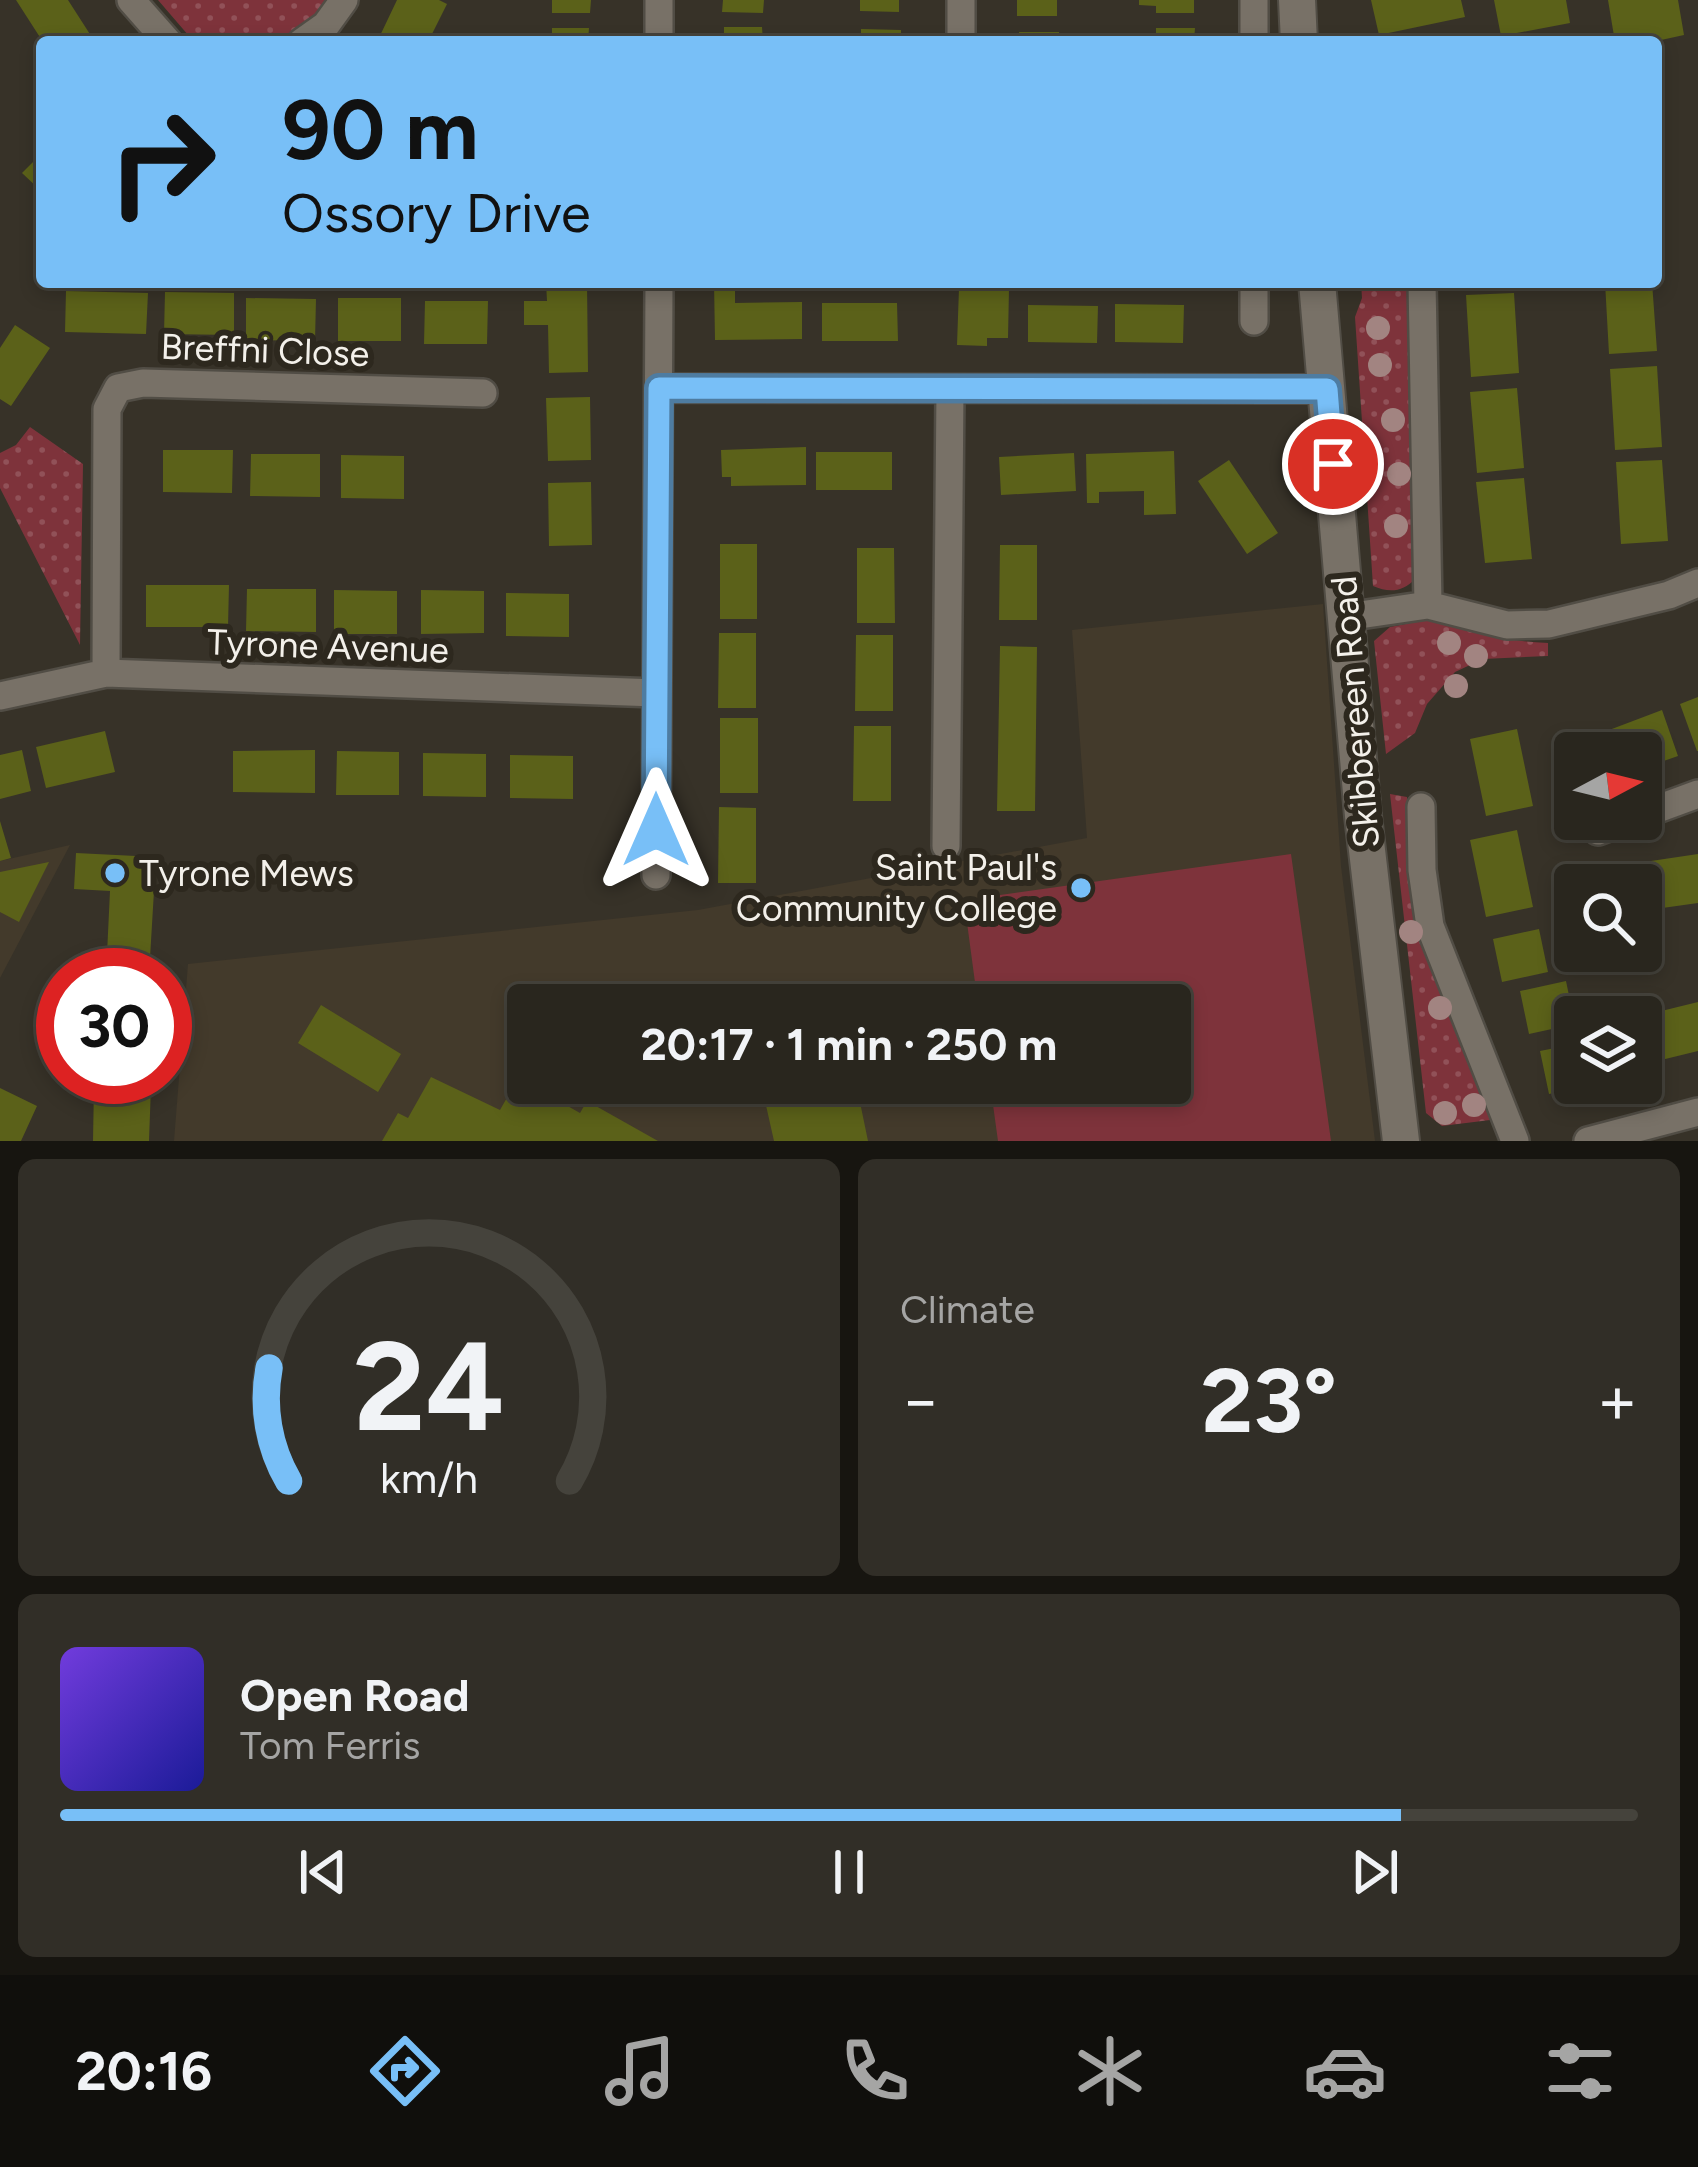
<!DOCTYPE html>
<html lang="en">
<head>
<meta charset="utf-8">
<style>
	:root { --surface:#29261e; --page:#312e27; --text:#f1f3f6; --muted:#a5a5a4; --line:#45433c; --accent:#78bff7 }
	body { margin:0; font-family:Figtree,sans-serif; background:var(--page); color:var(--text); height:100vh; display:flex; flex-direction:column; font-size:45px; white-space:nowrap }
	* { box-sizing:border-box; margin:0 }
	p { font-size:39px; color:var(--muted) }
	.icon { flex:none; width:66px; height:66px; fill:none; stroke:currentColor; stroke-width:2; stroke-linecap:round; stroke-linejoin:round }
	.map { position:relative; height:1141px; overflow:hidden }
	.drawer { display:flex; flex-direction:column; gap:18px; padding:18px; background:#171510; flex:1 }
	.drawer>* { flex:none }
	.guide { position:absolute; left:36px; top:36px; width:1626px; height:252px; border-radius:12px; box-shadow:0 6px 18px #0003,0 0 0 3px var(--line); background:#78bff7; color:#111; overflow:hidden }
	.needle { width:78px; rotate:83deg }
	.buttons { position:absolute; left:1554px; top:732px; display:grid; gap:24px }
	.buttons a { display:grid; place-items:center; width:108px; height:108px; border-radius:12px; background:var(--surface); box-shadow:0 6px 18px #0003,0 0 0 3px var(--line); font-size:60px }
	.speed { position:absolute; left:36px; top:948px; display:flex; gap:24px; font-size:60px; font-weight:700; text-align:center }
	.speed>* { display:grid; place-content:center; width:156px; height:156px; border-radius:50%; background:var(--surface); box-shadow:0 6px 18px #0003,0 0 0 3px var(--line); line-height:1 }
	.speed .limit { border:18px solid #d22; background:#fff; color:#111 }
	.pin { position:absolute; display:grid; place-items:center; width:102px; height:102px; color:#fff; margin:-51px; border:6px solid #fff; border-radius:50%; box-shadow:0 3px 12px #0007 }
	.me { position:absolute; width:132px; margin:-66px; rotate:0deg; stroke-linejoin:round; filter:drop-shadow(0 0 9px #0008) }
	.turn { display:flex; align-items:center; gap:42px; height:252px; padding:0 48px; font-size:54px }
	.turn .icon { width:156px; height:156px; stroke-width:2.5 }
	.turn b { display:block; font-size:84px; line-height:102px }
	.big { font-size:90px; font-weight:700; line-height:1.1 }
	.drawer .widget { flex:1; display:flex; flex-direction:column; justify-content:center; gap:18px; min-width:0; padding:0 42px; border-radius:18px; background:var(--page) }
	.drawer .dial { align-items:center; gap:0 }
	.dial svg { height:312px; overflow:visible; fill:none; stroke:var(--line); stroke-width:7; stroke-linecap:round; text-anchor:middle }
	.dial text { fill:var(--text); stroke:none }
	.song { display:flex; align-items:center; gap:36px }
	.cover { width:144px; height:144px; border-radius:18px; background:linear-gradient(135deg,hsl(260 70% 55%),hsl(240 70% 35%)) }
	.played { height:12px; border-radius:6px; background:linear-gradient(90deg,var(--accent) 85%,var(--line) 85%) }
	.keys { display:flex; justify-content:space-around; direction:ltr }
	.heat { display:flex; justify-content:space-between; align-items:center; font-size:66px; direction:ltr }
	.drawer .tiles { flex:1; display:grid; gap:18px; grid-template-columns:1fr 1fr }
	.widget:last-child { grid-column:span 2 }
	.trip { position:absolute; left:507px; top:984px; width:684px; height:120px; border-radius:12px; background:var(--surface); box-shadow:0 6px 18px #0003,0 0 0 3px var(--line); font-weight:700; line-height:120px; text-align:center }
	.menu { display:flex; height:192px; justify-content:space-around; align-items:center; background:#100f0c; color:var(--muted) }
	.menu .icon { width:84px; height:84px }
	.menu .on { color:var(--accent) }
	.menu b { font-size:54px; color:var(--text) }
	.map>svg:first-child { display:block }
	.built { fill:#433a2b; fill-rule:evenodd }
	.grass { fill:url(#grass-dots) }
	.garden { fill:#7e333b }
	.building { fill:#5b6119 }
	.lines { fill:none; stroke-linecap:round; stroke-linejoin:round }
	.street-casing { stroke:#514d45; stroke-width:32 }
	.secondary-casing { stroke:#514d45; stroke-width:40 }
	.street { stroke:#787167; stroke-width:27 }
	.secondary { stroke:#787167; stroke-width:36 }
	.tree { fill:#a28481 }
	.route-casing { stroke:#4e7ca1; stroke-width:30 }
	.route { stroke:#78bff7; stroke-width:21 }
	.poi-dot { fill:#78bff7; stroke:#2d281e; stroke-width:4.5 }
	.labels { text-anchor:middle; dominant-baseline:central; stroke-width:12; stroke-linejoin:round; paint-order:stroke }
	.street-label { font-size:36px; fill:#f3f0ea; stroke:#2d281e }
	.poi-label { font-size:36px; fill:#f3f0ea; stroke:#2d281e; text-anchor:end }
</style>
</head>
<body>
<div class="map">
<svg width="1698" height="1141" viewBox="0 0 1698 1141">
	<defs>
		<pattern id="grass-dots" width="8" height="8" patternUnits="userSpaceOnUse" patternTransform="scale(3)"><rect width="8" height="8" fill="#7e333b"/><path d="M2 2h.1M6 6h.1" fill="none" stroke="#915158" stroke-width="1.8" stroke-linecap="round"/></pattern>
	</defs>
	<rect width="100%" height="100%" fill="#373228"/>
	<!-- built -->
	<path class="built" d="M1323 604 1341 866 1375 1141H174L188 964 698 910 1087 838 1072 630ZM528 1005H1170V1083H528Z
		M70 845 0 978V861Z"/>
	<!-- grass -->
	<path class="grass" d="M158 0H331L321 18 279 42H211L189 36Z
		M1361 282H1408L1415 376V579C1403 592 1389 593 1373 586L1355 317 1362 298Z
		M30 427 83 464 80 645 0 488V453L16 445Z
		M1436 618C1474 635 1507 641 1548 643V656L1483 659 1455 672 1427 704 1415 733 1386 754 1374 641 1390 627Z
		M1390 794 1407 797C1410 839 1406 888 1418 928 1436 994 1479 1052 1490 1120L1442 1126 1426 1113Z"/>
	<!-- garden -->
	<path class="garden" d="M1291 854 1331 1141H998L990 1083H1170V1005H978L964 900Z"/>
	<!-- building -->
	<path class="building" d="M16 0H68L95 42H43Z
		M397 0H439L447 4 428 42H377Z
		M552 0H591L590 13H552Z
		M723 0H764L763 13 722 12Z
		M860 0H899V12L860 11Z
		M1017 0H1057V16H1017Z
		M1139 0H1194V13H1156V6L1139 5Z
		M1371 0H1461L1465 17 1379 35Z
		M1494 0H1566L1570 23 1501 36Z
		M1608 0H1678L1684 35 1652 42H1615Z
		M724 27H762L763 42H724Z
		M552 28H589L588 42H552Z
		M1156 28H1195L1194 42H1156Z
		M861 29 901 30V42H861Z
		M1019 32H1059V42H1019Z
		M42 153V187L40 190 22 173Z
		M546 282H587L588 372 549 373 548 325H524V301H547Z
		M714 282H735V303L802 302V339L715 340Z
		M1605 282H1652L1657 351 1609 354Z
		M959 288 1009 289 1008 338H987V346L957 345Z
		M66 291 148 293 146 334 65 332Z
		M165 292 234 293V335L164 334Z
		M1514 293 1519 373 1471 377 1466 295Z
		M246 298 316 299 315 341 246 340Z
		M338 298H401V341H338Z
		M425 301H488L487 344H424Z
		M822 303H897L898 341H822Z
		M1115 304 1184 305 1183 343 1115 342Z
		M1028 305 1098 306 1097 343 1028 342Z
		M15 325 50 348 11 406 0 399V348Z
		M1657 366 1662 447 1615 450 1610 369Z
		M1517 388 1524 468 1477 473 1470 392Z
		M590 397 591 460 548 461 546 398Z
		M806 447V485L731 486V477H722L721 450Z
		M163 450H233L232 493 163 492Z
		M1174 451 1176 514 1144 515V491L1099 492V503H1087L1086 454Z
		M816 452H892V490H816Z
		M1074 453 1076 491 1001 495 999 457Z
		M251 454H320V497L250 496Z
		M341 455 404 456V499L341 498Z
		M1229 460 1278 533 1247 554 1198 481Z
		M1662 460 1668 541 1621 544 1616 462Z
		M1524 478 1532 559 1485 563 1476 482Z
		M591 482 592 545 549 546 548 483Z
		M720 544H757V619H720Z
		M1000 545H1037V620H999Z
		M857 548H894L895 623H857Z
		M146 585H229L228 627H146Z
		M247 589H316V632L246 631Z
		M334 590 397 591V634H334Z
		M421 590 484 591V633L421 634Z
		M506 593 569 594V637L506 636Z
		M719 633H756V708H718Z
		M856 635H893V711H855Z
		M1000 646 1037 647 1035 811H997Z
		M1698 697V751H1697L1680 704Z
		M1662 710 1678 756 1641 769V753H1593L1588 738Z
		M720 718H758V793H720Z
		M854 726H891V801H853Z
		M1517 729 1533 806 1486 816 1470 739Z
		M105 731 115 772 46 788 36 747Z
		M22 750 31 791 0 799V755Z
		M315 750V793L233 792V751Z
		M337 751 399 752V795H336Z
		M423 753 486 754V797L423 796Z
		M510 755 573 756V799L510 798Z
		M719 807 756 808V883H718Z
		M0 821 11 858 0 861Z
		M1517 830 1533 907 1486 917 1470 840Z
		M76 853 156 857 149 975H106L110 891 74 889Z
		M1698 854V903L1641 911V885H1627L1624 865Z
		M49 862 19 922 0 912V872Z
		M1539 929 1548 972 1502 982 1493 939Z
		M1566 981 1575 1024 1529 1034 1520 991Z
		M1698 1002V1051L1653 1062 1641 1016Z
		M321 1005 401 1054 378 1092 298 1043Z
		M1575 1044V1083L1593 1085 1549 1094 1540 1051Z
		M431 1077 500 1110 518 1078 580 1113 587 1101 658 1141H382L398 1113 408 1118Z
		M761 1083H856L868 1141H774Z
		M94 1084 151 1086 149 1141H93Z
		M0 1088 37 1106 21 1141H0Z"/>
	<g class="lines">
		<!-- street casing -->
		<g class="street-casing">
			<path id="street" d="M131 0 168 42
				M302 42 326 25 344 0
				M659 42V0
				M961 42V0
				M1254 42V0
				M1254 282V321
				M1422 282 1428 605
				M659 388 1327 389
				M1346 617 1428 605 1507 625 1549 624 1669 595 1698 583
				M106 673 107 409 118 388 143 383 483 393
				M0 696 106 673 656 693
				M1421 807 1422 870 1430 926 1515 1141
				M1641 815 1698 794
				M1598 831 1630 819
				M946 846 950 390
				M656 875 659 282
				M1588 1141 1698 1112"/>
		</g>
		<!-- secondary casing -->
		<g class="secondary-casing">
			<path id="secondary" d="M1297 0 1299 42
				M1317 282 1363 816 1401 1141"/>
		</g>
		<!-- street -->
		<use href="#street" class="street"/>
		<!-- secondary -->
		<use href="#secondary" class="secondary"/>
	</g>
	<!-- trees -->
	<g class="tree">
		<circle cx="1378" cy="328" r="12"/>
		<circle cx="1380" cy="365" r="12"/>
		<circle cx="1393" cy="420" r="12"/>
		<circle cx="1399" cy="474" r="12"/>
		<circle cx="1396" cy="526" r="12"/>
		<circle cx="1449" cy="643" r="12"/>
		<circle cx="1476" cy="656" r="12"/>
		<circle cx="1456" cy="686" r="12"/>
		<circle cx="1411" cy="932" r="12"/>
		<circle cx="1440" cy="1008" r="12"/>
		<circle cx="1474" cy="1105" r="12"/>
		<circle cx="1445" cy="1113" r="12"/>
	</g>
	<g class="lines">
		<!-- route casing -->
		<g class="route-casing">
			<path id="route" d="M656 830 659 388 1327 389 1333 464"/>
		</g>
		<!-- route -->
		<use href="#route" class="route"/>
	</g>
	<!-- markers -->
	<g class="poi-dot">
		<circle cx="115" cy="873" r="12"/>
		<circle cx="1081" cy="888" r="12"/>
	</g>
	<g class="labels">
		<!-- street labels -->
		<g class="street-label">
			<text transform="translate(265 350) rotate(2)">Breffni Close</text>
			<text transform="translate(328 646) rotate(2)">Tyrone Avenue</text>
			<text transform="translate(1355 712) rotate(-95)">Skibbereen Road</text>
		</g>
		<!-- poi labels -->
		<g class="poi-label">
			<text x="1057" y="867">Saint Paul's<tspan x="1057" dy="41">Community College</tspan></text>
			<text x="139" y="873" text-anchor="start">Tyrone Mews</text>
		</g>
	</g>
</svg>
<div class="buttons">
<a><svg class="needle" viewBox="-14 -14 28 28"><path d="M0-13l5 13h-10z" fill="#e53935"/><path d="M0 13l5-13h-10z" fill="#a5a5a4"/></svg></a>
<a><svg class="icon" aria-label="search" viewBox="0 0 24 24"><circle cx="10" cy="10" r="6"/><path d="M15 15l6 6"/></svg></a>
<a><svg class="icon" aria-label="layers" viewBox="0 0 24 24"><path d="M12 4l9 5-9 5-9-5zM3 14l9 5 9-5"/></svg></a>
</div>
<div class="speed"><div class="limit">30</div></div>
<div class="pin" style="left:1333px;top:464px;background:#d93025"><svg class="icon" aria-label="arrive" viewBox="0 0 24 24"><path d="M6 21V4h12l-3 4 3 4H6"/></svg></div>
<svg class="me" style="left:656px;top:830px" viewBox="-20 -20 40 40"><path d="M0-17L14 15 0 8-14 15z" fill="#78bff7" stroke="#fff" stroke-width="4"/></svg>
<div class="trip">20:17 · 1 min · 250 m</div>
<div class="guide">
<div class="turn"><svg class="icon" aria-label="right" viewBox="0 0 24 24"><path d="M7 20v-9h11M14 6l5 5-5 5"/></svg><div><b>90 m</b>Ossory Drive</div></div>
</div>
</div>
<section class="drawer">
<div class="tiles">
<div class="widget dial"><svg viewBox="0 0 100 80">
<path d="M14 69A42 42 0 1 1 86 69"/>
<path d="M14 69A42 42 0 0 1 9 40" stroke="#78bff7"/>
<text x="50" y="56" font-size="32" font-weight="700">24</text>
<text x="50" y="72" font-size="11">km/h</text>
</svg></div>
<div class="widget"><p>Climate</p>
<div class="heat"><a>−</a><b class="big">23°</b><a>+</a></div>
</div>
<div class="widget">
<div class="song"><i class="cover"></i><div><b>Open Road</b><p>Tom Ferris</p></div></div>
<div class="played"></div>
<div class="keys"><svg class="icon" aria-label="previous" viewBox="0 0 24 24"><path d="M18 5L8 12l10 7zM5 5v14"/></svg><svg class="icon" aria-label="pause" viewBox="0 0 24 24"><path d="M8 5v14M16 5v14"/></svg><svg class="icon" aria-label="next" viewBox="0 0 24 24"><path d="M6 5l10 7-10 7zM19 5v14"/></svg></div>
</div>
</div>
</section>
<nav class="menu">
<b>20:16</b>
<svg class="icon on" aria-label="directions" viewBox="0 0 24 24"><path d="M12 3l9 9-9 9-9-9zM9 14v-3h6M13 9l2 2-2 2"/></svg>
<svg class="icon" aria-label="music" viewBox="0 0 24 24"><path d="M9 18V5l10-2v13"/><circle cx="6" cy="18" r="3"/><circle cx="16" cy="16" r="3"/></svg>
<svg class="icon" aria-label="phone" viewBox="0 0 24 24"><path d="M5 4h4l2 5-3 2q2 4 5 5l2-3 5 2v4C11 20 4 13 5 4z"/></svg>
<svg class="icon" aria-label="climate" viewBox="0 0 24 24"><path d="M12 3v18M4 7l16 10M4 17L20 7"/></svg>
<svg class="icon" aria-label="car" viewBox="0 0 24 24"><path d="M5 17H2v-5l4-1 3-4h7l3 4 3 1v5h-3M9 17h6M6 11h13"/><circle cx="7" cy="17" r="2"/><circle cx="17" cy="17" r="2"/></svg>
<svg class="icon" aria-label="filters" viewBox="0 0 24 24"><path d="M4 7h16M4 17h16"/><circle cx="9" cy="7" r="2"/><circle cx="15" cy="17" r="2"/></svg>
</nav>
</body>
</html>
